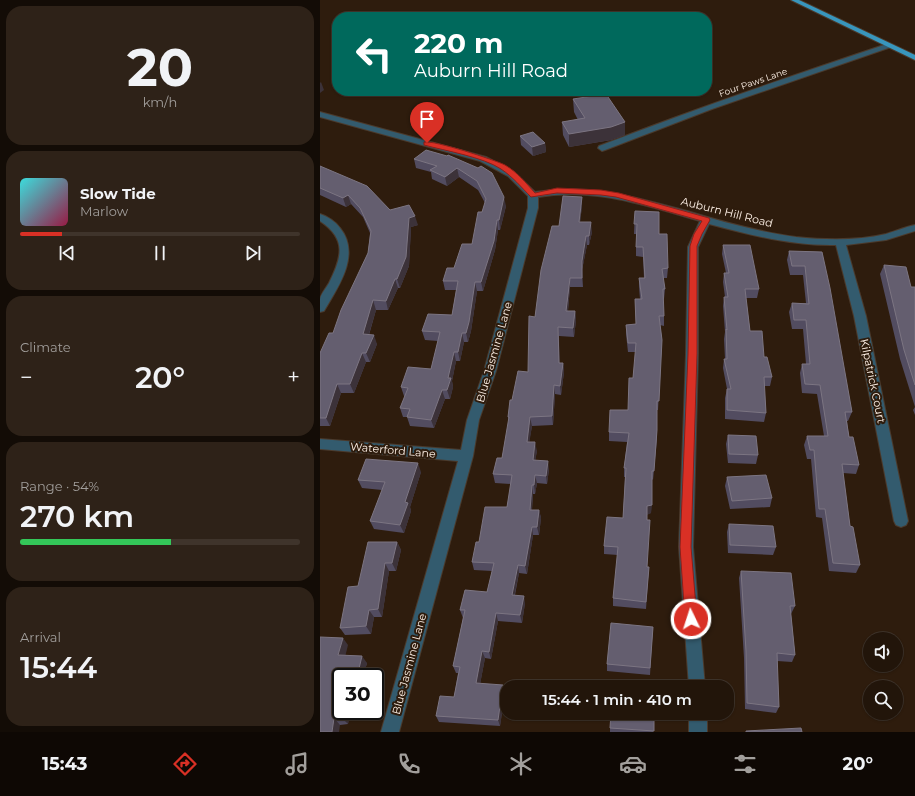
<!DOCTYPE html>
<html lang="en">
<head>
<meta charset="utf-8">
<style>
	:root { --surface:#22150a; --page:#2e2218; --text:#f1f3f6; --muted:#a29f9c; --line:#3f342b; --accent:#d93025 }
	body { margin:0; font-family:Montserrat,sans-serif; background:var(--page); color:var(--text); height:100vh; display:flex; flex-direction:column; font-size:15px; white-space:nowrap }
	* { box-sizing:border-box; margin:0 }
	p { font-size:13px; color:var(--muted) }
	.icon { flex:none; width:22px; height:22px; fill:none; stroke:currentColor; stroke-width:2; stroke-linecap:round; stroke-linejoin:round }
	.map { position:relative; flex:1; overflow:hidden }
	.panel { display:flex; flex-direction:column; gap:6px; padding:6px; background:#130c06; width:320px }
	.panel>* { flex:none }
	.top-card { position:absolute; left:12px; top:12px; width:380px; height:84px; border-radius:16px; box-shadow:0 1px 3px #0004,0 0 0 1px var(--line); background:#00695c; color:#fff; overflow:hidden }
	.fabs { position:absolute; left:543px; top:632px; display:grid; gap:8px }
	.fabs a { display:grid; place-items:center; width:40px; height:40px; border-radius:50%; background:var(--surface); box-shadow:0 1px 3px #0004,0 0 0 1px var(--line); font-size:20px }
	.speed { position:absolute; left:12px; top:668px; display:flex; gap:8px; font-size:20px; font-weight:700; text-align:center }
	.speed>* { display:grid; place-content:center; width:52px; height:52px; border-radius:50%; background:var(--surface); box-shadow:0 1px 3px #0004,0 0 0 1px var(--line); line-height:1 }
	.speed .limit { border:2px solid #111; border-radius:6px; background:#fff; color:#111 }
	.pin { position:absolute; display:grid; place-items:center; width:34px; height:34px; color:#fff; margin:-41px -17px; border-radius:50% 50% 50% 0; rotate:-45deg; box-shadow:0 0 4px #0007 }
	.pin .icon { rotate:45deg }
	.me { position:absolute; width:44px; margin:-22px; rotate:356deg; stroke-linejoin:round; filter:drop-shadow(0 0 3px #0008) }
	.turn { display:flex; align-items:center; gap:14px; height:84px; padding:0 16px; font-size:18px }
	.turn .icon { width:52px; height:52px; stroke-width:2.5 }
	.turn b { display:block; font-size:28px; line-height:34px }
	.big { font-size:30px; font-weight:600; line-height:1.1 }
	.panel .card { flex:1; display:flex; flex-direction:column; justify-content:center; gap:6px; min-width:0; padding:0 14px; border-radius:16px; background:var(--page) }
	.panel .dial { align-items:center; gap:0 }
	.dial b { font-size:52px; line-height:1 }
	.song { display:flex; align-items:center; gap:12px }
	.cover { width:48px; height:48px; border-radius:6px; background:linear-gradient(135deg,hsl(180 70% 55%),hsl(340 70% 35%)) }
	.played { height:4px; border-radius:2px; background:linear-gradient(90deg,var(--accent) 15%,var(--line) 15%) }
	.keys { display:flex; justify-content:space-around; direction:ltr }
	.heat { display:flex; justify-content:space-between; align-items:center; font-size:22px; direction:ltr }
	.charge { height:6px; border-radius:3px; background:linear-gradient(90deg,#34c759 54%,var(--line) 0) }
	.trip { position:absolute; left:180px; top:680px; width:234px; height:40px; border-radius:16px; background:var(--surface); box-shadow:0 1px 3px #0004,0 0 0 1px var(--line); font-weight:600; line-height:40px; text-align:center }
	.menu { display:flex; height:64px; justify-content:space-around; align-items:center; background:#0e0804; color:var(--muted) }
	.menu .icon { width:28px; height:28px }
	.menu .on { color:var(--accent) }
	.menu b { font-size:18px; color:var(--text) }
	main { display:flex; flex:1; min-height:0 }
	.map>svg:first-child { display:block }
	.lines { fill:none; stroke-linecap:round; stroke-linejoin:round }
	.minor-casing { stroke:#4b3a2c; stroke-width:2 }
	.primary-casing { stroke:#4b3a2c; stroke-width:2 }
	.minor { fill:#335b6e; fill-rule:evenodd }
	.primary { fill:#3896bd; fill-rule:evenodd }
	.wall { fill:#524c60 }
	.shaded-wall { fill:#3c3239 }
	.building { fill:#645e6f; stroke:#7c7582 }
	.route { fill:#d93025; stroke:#8d1f18 }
	.labels { text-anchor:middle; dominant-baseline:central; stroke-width:4; stroke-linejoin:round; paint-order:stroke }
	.far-street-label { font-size:9px; fill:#fef1e7; stroke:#2e1c0d }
	.street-label { font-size:11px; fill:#fef1e7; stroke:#2e1c0d }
</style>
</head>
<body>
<main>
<section class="panel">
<div class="card dial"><b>20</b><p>km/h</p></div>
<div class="card">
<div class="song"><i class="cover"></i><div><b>Slow Tide</b><p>Marlow</p></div></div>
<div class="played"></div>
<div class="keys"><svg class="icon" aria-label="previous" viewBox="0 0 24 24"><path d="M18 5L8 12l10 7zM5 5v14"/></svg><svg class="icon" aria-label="pause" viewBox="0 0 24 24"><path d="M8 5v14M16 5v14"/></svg><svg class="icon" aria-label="next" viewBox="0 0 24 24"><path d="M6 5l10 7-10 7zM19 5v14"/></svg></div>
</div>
<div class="card"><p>Climate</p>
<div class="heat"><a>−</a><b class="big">20°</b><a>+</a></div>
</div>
<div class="card"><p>Range · 54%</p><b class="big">270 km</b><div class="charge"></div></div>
<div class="card"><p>Arrival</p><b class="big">15:44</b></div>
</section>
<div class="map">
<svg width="595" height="732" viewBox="0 0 595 732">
	<rect width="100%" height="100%" fill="#2e1c0d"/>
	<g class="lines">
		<!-- minor casing -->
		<g class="minor-casing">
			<path id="minor" d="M567 44H570L574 46 392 109 285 150 282 151 278 148 279 146C374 109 471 76 567 44Z
				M0 112 166 157 194 172 215 192C269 183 315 197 367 211 403 222 439 232 476 237 505 240 537 241 566 234 576 231 585 227 595 225V231L566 240 526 245 546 316 588 521 586 525 581 527 576 525 574 521 534 316 516 245C473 246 430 235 389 224L378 247V354L373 547 385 687H369L359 547 366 354 368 247 380 221C327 206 274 187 218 197V208L176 371 159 420 153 456 79 732H61L138 461 0 449V439L141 450 147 420 164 371 208 208V196L188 176 160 161 0 117Z
				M0 214C7 216 16 222 20 228 41 254 19 286 4 311L0 312C0 308 0 303 0 299 1 294 6 288 9 283 22 257 27 239 0 221Z
				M369 713H387V732H369Z"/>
		</g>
		<!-- primary casing -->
		<g class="primary-casing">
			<path id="primary" d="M471 0H479L595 55V60Z"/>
		</g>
		<!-- minor -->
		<use href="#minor" class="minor"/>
		<!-- primary -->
		<use href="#primary" class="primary"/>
	</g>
	<!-- wall -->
	<path class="wall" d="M253 99 305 135 291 140 249 147 243 135 242 122 258 120 254 112Z
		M200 136 225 143 226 152 213 156 201 145Z
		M128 155 186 206 180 230H178L175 250 163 291H157L151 331 148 342H144L140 361H136L132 381 133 387 130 399H125L114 428 90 426 87 417H83L80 408 85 396H84L81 387 111 369 118 341 105 340 102 331 132 315 136 290H125L123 281 134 268 152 244 165 203 158 190 139 177 127 186 112 179 111 172 96 168 94 159 127 156Z
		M0 166 70 210 98 225 91 227 89 266 80 288H78L68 310H56L49 335 57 344 50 362H46L34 393H21L10 426H0V353L13 333 48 253 50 233 43 217 31 204 26 207 0 195Z
		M262 197V206L260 222 272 232 269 245H267L262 270 263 287H250L248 311H255L256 320 254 337 239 336V363H243L244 372 241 395 235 394 233 425 212 426 209 442 217 451 215 460 229 469 227 484 217 483 215 494H213L212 510H219L221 518 219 535H213L207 574 199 573 195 595 205 603 202 623 178 621 171 659 165 658 160 684 185 692 180 726 119 722 116 716 134 697 138 673H136L133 666 143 618 140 610 167 592 172 571 154 570 152 562 159 542 187 507 191 484 175 483 173 474 182 458 189 421 188 417 192 400 208 372 215 317 239 226Z
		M315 211 339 234 348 268 347 278H343L345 289 344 299H343L344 316V326L340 325 342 340 338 410H337V439L333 480 332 479 331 513 327 514V567H329L326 609 293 606V598L298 555 284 554V546L303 518 305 477H304V468L307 442 289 441V432L308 410 313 378 316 352H308L306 334V325L316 324 315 299H320L319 287V278H324L323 257 316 256V234H314Z
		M403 245 439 289 437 298H426L430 331 444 357 452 377 450 386H444L446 413 444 422 405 419V398L407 389 403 368 404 359H405L404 339 405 332 403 306 404 297H405L403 282 404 273H406L402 254Z
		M469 251 502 252 532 412 528 421H527L529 437 539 465 536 474 523 473 530 526 540 565 536 573 509 571 502 518 496 517 491 459H487L484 445 487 436H504L497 394 482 393 480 373 482 364H486L483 329H472L469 312 472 303H486L483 275H470L467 260Z
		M564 265 591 287H595V415L593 410 595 407 580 359 560 274Z
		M408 435 438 455 436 464 408 463 406 444Z
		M101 472 90 507 91 511 84 533 54 529 50 521 62 490 42 488 38 480Z
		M407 477 452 498 450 507 410 509 405 486Z
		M409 524 456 547 453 555 408 553 407 532Z
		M77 542 81 550 76 571H69L62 617H54L51 634 25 635 20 628 38 586Z
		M421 571 475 606 471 614 475 655 472 662 457 661 459 707 456 713 425 709 424 658 419 578Z
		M333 627 330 675 287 671V664Z
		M28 645 25 655 47 663 43 677H21V711H30L28 724 20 725 0 732Z
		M334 713 333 732H290V728Z"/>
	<!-- shaded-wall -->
	<path class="shaded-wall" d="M1 82 4 90 0 93V83Z
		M305 122V135L291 140 249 147V134Z
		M225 143 226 152 213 156 212 147Z
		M137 168 139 177 127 186 125 177Z
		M28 195 31 204 26 207 23 198Z
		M184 197 186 206 180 230 179 220Z
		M262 197V206L259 231V222Z
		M95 216 98 225 91 227 89 266 80 288 77 279 89 218Z
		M177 220 178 230 175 250 163 291 161 282Z
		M271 222 272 232 269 245V236Z
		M266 236 267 245 262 270 263 287 262 261Z
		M250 278V287L247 320 246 311Z
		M75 279 78 288 68 310 66 301Z
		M155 282 157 291 151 331 148 342 146 333Z
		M53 300 56 310 46 344 43 334Z
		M255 311 256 320 254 337 253 328Z
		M238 327 239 336 240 372 239 363Z
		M142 333 144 342 140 361 138 352Z
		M54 335 57 344 50 362 46 353Z
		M134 352 136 361 132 381 133 387 130 399 127 390 128 378Z
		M42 353 46 362 34 393 30 384Z
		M243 363 244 372 241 395 240 386Z
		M17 384 21 393 10 426 6 418Z
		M234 385 235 394 233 425 232 416Z
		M122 390 125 399 114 428 111 420Z
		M210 417 212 426 208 451 207 442Z
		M215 442 217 451 214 468 213 460Z
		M228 461 229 469 227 484 226 476Z
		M98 463 101 472 90 507 91 511 84 533 80 525 85 502Z
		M215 475 217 483 215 494 214 485Z
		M212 485 213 494 211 518 210 510Z
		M332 505 331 513 327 515V506Z
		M219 510 221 518 219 535 217 527Z
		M212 527 213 535 207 574 205 566Z
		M77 542 81 550 76 571 72 563Z
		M65 563 69 571 62 617 58 609Z
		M198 565 199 573 193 602 192 595Z
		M204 596 205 603 202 623 200 615Z
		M49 610 54 617 51 634 46 626Z
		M176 613 178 621 171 659 169 652Z
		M23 638 28 645 24 661 18 655Z
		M162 651 165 658 159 690 156 683Z
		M42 656 47 663 43 677H37Z
		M183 685 185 692 180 726 178 720Z
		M24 711H30L28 724 22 718Z
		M14 718 20 725 19 732H12Z"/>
	<!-- building -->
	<path class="building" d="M286 94 305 122 291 127 249 134 242 122 265 118 253 99Z
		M213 132 225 143 212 147 200 136Z
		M106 150 127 156 128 155 158 168 161 166 172 173 184 197 179 220H177L174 241 161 282H155L149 322 146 333H142L138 352H134L128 378H131L127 390H122L111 420 87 417 90 409 80 408 88 388 81 387 88 367 111 369 120 332 102 331 108 314 132 315 138 281H123L127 268H134L142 244H152L158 212H162L166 199 157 181 137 168 125 177 110 170 117 166 94 159Z
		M0 166 47 186 70 210 89 205 95 216 89 218 86 257 77 279H75L66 301 53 300 43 334 54 335 46 353H42L30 384H17L6 418H0V353L9 333H13L21 310 48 253 51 231 40 208 28 195 23 198 0 188Z
		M243 196 262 197 259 222H271L269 236H266L262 261V278H250L246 311H255L253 328 238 327 239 363H243L240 386 234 385 232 416 210 417 207 442H215L213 460 228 461 226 476 215 475 214 485H212L210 510H219L217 527H212L205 566 198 565 192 595 204 596 200 615 176 613 169 652 162 651 156 683 183 685 178 720 116 716 120 696 134 697 140 667 133 666 145 610H140L145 590 167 592 174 563 152 562 156 542H159L165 507H187L192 475 173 474 177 458H182L189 417H188L190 400H192L198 371 208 372 209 316 215 317 221 270 232 226H239Z
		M315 211 339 212V234H347L348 268 342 269 345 289H343L344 316H339L342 340 339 401H337V430L334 471H332V505L327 506V520H330L327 567H329L326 602 293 598 298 547 284 546 287 517 303 518 306 468H304L309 433 289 432 290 410H308L309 378H313L316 343H308L306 325 316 324 315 299H322L319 278H325L323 247H316L317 224H314Z
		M403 245H430L439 289H425L430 331H442L444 357H447L452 377H444L446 413 407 410V389H411L404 359H407L406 329 407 330 404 297H408L404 273H409Z
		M469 251 502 252 510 288 532 412H525L529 437H533L539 465 522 464 530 526 533 527 540 565 513 563 505 509H499L494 450H490L487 436H508L500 385 485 384 482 364H490L486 320H474L472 303 489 304 485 266H472Z
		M564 265 586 267 591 287H595V385L584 350Z
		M408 435 436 436 438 455 409 454Z
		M46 459 98 463 85 502 88 503 80 525 50 521 65 482 38 480Z
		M446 475 452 498 412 501 407 477Z
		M409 524 453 526 456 547 410 545Z
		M48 542H77L72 563H65L58 609 49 610 46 626 20 628 28 587 38 586Z
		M421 571 471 573 475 606H470L475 655 457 653 459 707 427 703 426 651Z
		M291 623 333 627 330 668 287 664Z
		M0 637 23 638 18 655 42 656 37 677 30 676V677H21V711H24L22 718H14L12 732H0Z
		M291 713H334V731L290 728Z
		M481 728 482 732H426V731Z"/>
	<!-- route -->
	<path class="route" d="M104 142C114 140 175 160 185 165 197 172 206 183 215 193L237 188 281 190 299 193 389 218 390 220 382 234 377 246V354L371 547 377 619 376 623 371 625 367 623 365 619 360 547 368 354 370 246 374 234 382 221 296 197 281 195 237 193 211 197C201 187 193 177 181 169 163 157 126 151 104 145Z"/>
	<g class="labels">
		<!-- far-street labels -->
		<g class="far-street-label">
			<text transform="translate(433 82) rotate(-19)">Four Paws Lane</text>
		</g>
		<!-- street labels -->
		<g class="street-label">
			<text transform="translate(407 212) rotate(14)">Auburn Hill Road</text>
			<text transform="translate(174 352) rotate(-74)">Blue Jasmine Lane</text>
			<text transform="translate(553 381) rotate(78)">Kilpatrick Court</text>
			<text transform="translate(73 450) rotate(5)">Waterford Lane</text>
			<text transform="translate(89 664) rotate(-75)">Blue Jasmine Lane</text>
		</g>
	</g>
</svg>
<div class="fabs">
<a><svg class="icon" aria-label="sound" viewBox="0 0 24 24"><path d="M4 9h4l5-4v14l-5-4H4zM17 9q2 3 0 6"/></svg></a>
<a><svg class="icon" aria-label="search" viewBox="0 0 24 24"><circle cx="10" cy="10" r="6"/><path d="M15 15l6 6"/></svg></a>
</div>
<div class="speed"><div class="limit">30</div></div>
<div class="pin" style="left:107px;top:143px;background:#d93025"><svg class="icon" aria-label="arrive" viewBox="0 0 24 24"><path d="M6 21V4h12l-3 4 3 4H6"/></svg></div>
<svg class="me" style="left:371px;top:619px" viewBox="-20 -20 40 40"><circle r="17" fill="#d93025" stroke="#fff" stroke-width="3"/><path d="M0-11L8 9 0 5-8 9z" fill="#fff"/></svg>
<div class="trip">15:44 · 1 min · 410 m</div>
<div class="top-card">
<div class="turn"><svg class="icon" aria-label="left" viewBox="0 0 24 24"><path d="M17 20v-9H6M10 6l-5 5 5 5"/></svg><div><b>220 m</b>Auburn Hill Road</div></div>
</div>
</div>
</main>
<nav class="menu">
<b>15:43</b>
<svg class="icon on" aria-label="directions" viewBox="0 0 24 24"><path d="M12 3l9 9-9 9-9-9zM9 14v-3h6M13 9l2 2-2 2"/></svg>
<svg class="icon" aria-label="music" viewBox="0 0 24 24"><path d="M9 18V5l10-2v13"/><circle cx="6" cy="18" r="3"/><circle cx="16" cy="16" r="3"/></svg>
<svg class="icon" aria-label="phone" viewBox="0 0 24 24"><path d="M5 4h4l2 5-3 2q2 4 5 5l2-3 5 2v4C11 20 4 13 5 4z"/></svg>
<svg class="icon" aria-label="climate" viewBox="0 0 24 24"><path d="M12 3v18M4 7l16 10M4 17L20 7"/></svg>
<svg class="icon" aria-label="car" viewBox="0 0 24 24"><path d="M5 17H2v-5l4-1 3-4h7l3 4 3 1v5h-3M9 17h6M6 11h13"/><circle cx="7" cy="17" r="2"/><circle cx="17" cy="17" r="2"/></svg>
<svg class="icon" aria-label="filters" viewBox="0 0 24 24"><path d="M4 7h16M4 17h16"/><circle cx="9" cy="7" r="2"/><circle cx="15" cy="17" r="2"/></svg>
<b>20°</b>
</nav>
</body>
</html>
